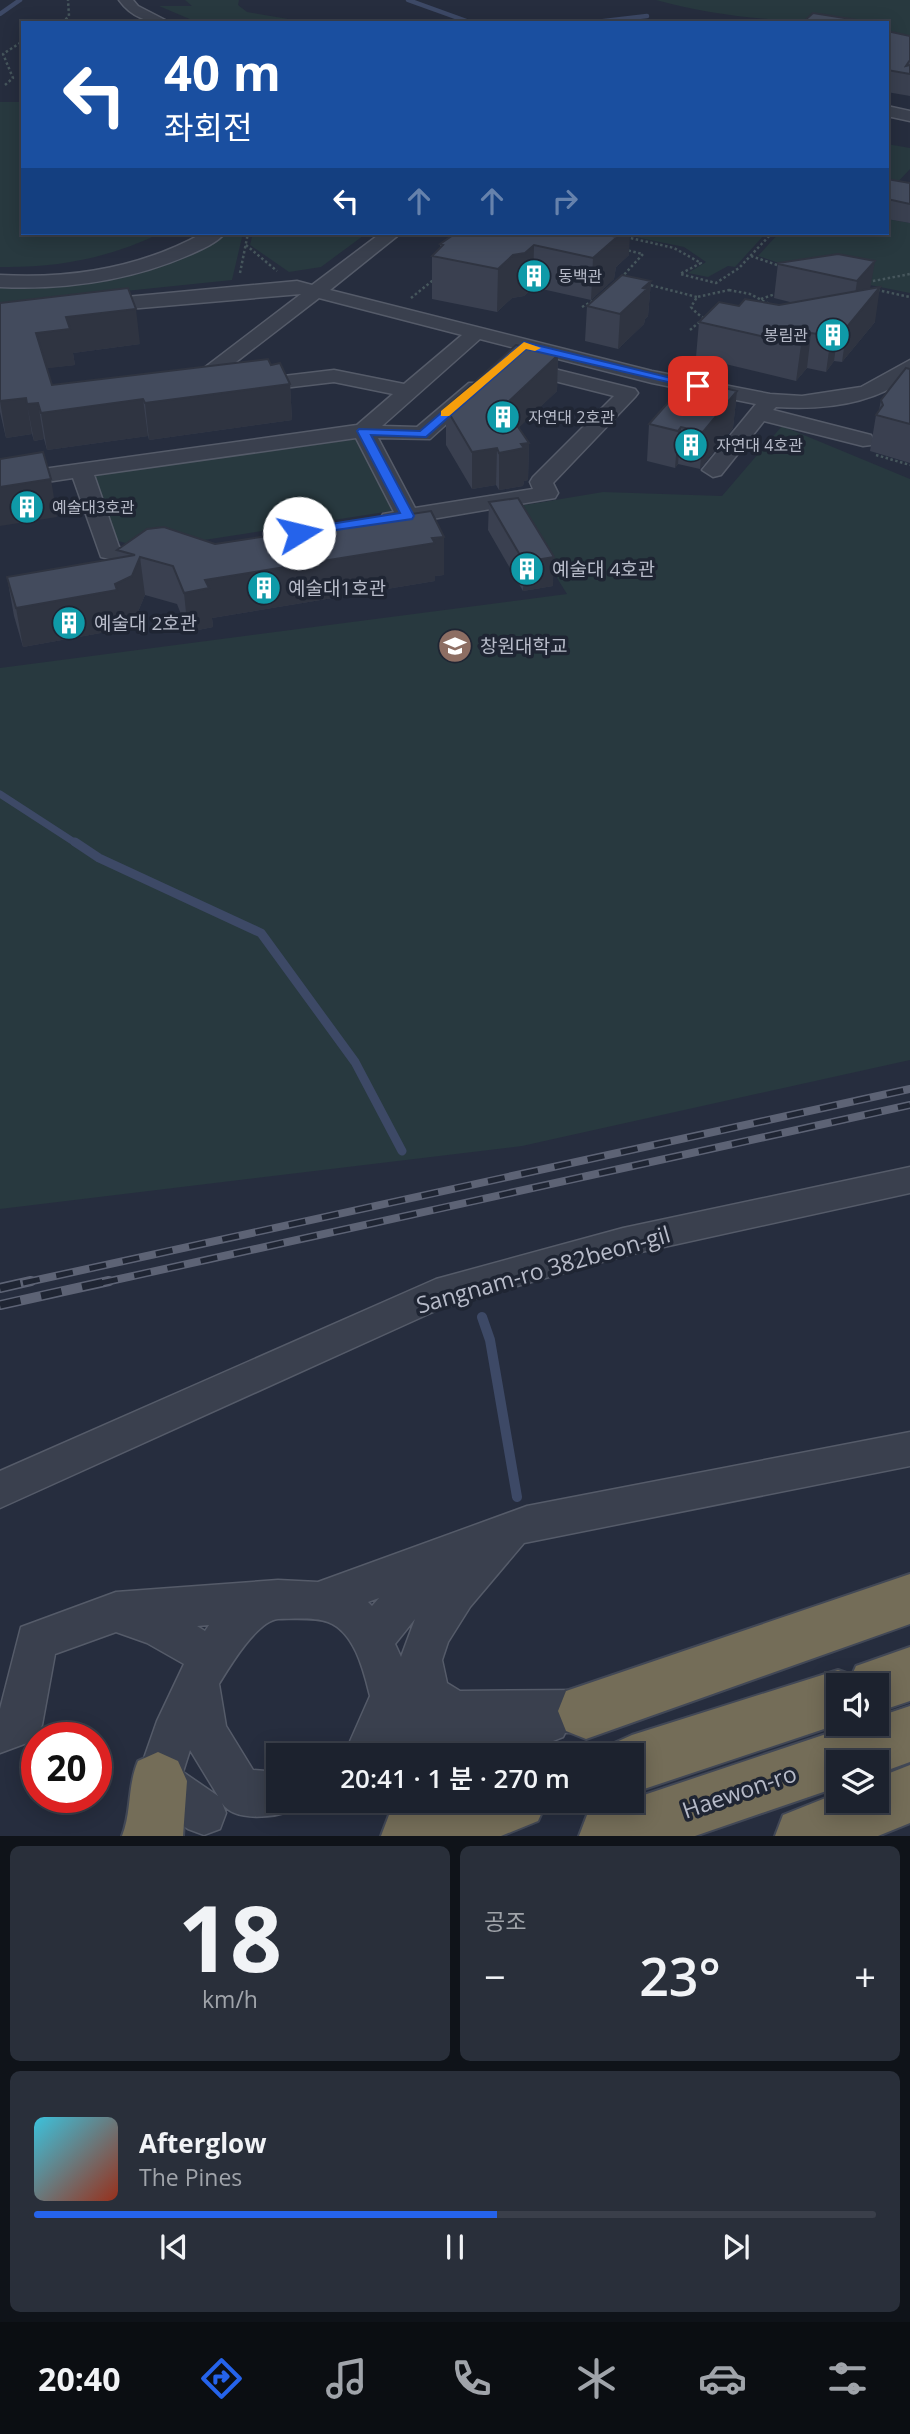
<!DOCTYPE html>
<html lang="ko">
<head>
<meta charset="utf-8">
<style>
	:root { --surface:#1c222e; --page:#292f3a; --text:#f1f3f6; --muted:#a0a4aa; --line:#3a3f4a; --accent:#2563eb }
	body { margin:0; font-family:"Open Sans","Noto Sans KR",sans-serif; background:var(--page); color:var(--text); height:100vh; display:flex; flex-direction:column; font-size:26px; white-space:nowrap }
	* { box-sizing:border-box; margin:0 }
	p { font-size:23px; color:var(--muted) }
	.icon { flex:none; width:38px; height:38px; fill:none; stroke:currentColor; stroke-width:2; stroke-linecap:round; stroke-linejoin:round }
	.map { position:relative; height:1836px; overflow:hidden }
	.side { display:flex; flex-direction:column; gap:10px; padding:10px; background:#0f1319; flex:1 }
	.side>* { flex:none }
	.hud { position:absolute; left:21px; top:21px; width:868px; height:214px; border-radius:0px; box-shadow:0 4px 18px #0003,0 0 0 2px var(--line); background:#1a4fa0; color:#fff; overflow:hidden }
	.controls { position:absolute; left:826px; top:1673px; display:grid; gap:14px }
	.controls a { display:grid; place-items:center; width:63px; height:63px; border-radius:0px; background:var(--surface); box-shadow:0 4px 18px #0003,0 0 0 2px var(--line); font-size:35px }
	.speed { position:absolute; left:21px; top:1722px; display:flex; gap:14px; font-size:35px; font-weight:700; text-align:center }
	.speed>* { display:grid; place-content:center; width:91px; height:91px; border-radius:50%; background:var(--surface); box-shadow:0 4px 18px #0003,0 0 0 2px var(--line); line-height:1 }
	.speed .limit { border:10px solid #d22; background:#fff; color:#111 }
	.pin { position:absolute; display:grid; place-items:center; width:60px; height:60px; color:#fff; margin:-30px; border-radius:14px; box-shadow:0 4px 10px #0006 }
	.me { position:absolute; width:77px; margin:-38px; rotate:81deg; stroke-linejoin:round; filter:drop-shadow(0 0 5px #0008) }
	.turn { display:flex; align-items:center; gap:24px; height:147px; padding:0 28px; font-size:32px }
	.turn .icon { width:91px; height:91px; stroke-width:2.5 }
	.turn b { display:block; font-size:49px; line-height:60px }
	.lanes { display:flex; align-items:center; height:66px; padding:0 28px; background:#0003; justify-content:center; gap:35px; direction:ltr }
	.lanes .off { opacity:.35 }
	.big { font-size:52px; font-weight:600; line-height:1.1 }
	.side .card { flex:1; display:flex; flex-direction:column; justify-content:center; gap:10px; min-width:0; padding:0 24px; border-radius:10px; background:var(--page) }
	.side .dial { align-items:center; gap:0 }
	.dial b { font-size:91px; line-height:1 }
	.song { display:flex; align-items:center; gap:21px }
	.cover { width:84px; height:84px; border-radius:10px; background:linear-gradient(135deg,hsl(190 70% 55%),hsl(10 70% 35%)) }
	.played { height:7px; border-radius:4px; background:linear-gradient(90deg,var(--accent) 55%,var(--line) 55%) }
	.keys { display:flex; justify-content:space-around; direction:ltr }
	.heat { display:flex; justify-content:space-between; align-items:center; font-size:38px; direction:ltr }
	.side .tiles { flex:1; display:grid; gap:10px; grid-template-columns:1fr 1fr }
	.card:last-child { grid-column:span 2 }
	.trip { position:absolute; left:266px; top:1743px; width:378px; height:70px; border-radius:0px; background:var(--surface); box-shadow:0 4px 18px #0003,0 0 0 2px var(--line); font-weight:600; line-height:70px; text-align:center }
	.tabs { display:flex; height:112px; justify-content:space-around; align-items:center; background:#0b0e12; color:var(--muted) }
	.tabs .icon { width:49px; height:49px }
	.tabs .active { color:var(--accent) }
	.tabs b { font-size:32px; color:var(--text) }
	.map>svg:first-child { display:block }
	.green { fill:#28393f }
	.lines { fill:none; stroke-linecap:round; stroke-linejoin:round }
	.stream-far3 { stroke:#3d4966; stroke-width:4.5 }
	.stream-far2 { stroke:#3d4966; stroke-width:7 }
	.stream-far1 { stroke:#3d4966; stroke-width:9 }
	.stream { stroke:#3d4966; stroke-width:10 }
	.minor-casing { stroke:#555b69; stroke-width:3 }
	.highway-casing { stroke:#424856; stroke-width:4 }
	.path { stroke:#46565c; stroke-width:2.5; stroke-dasharray:2.5 2.5; stroke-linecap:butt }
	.minor { fill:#3a404e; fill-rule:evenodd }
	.highway { fill:#746d58; fill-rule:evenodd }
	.rail-far1-casing { stroke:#5d6375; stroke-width:8 }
	.rail-casing { stroke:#5d6375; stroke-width:10 }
	.rail-far1 { stroke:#1f2533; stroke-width:5; stroke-dasharray:17; stroke-linecap:butt }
	.rail { stroke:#1f2533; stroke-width:7; stroke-dasharray:21; stroke-linecap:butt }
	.wall { fill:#3a4050 }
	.shaded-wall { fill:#2f3441 }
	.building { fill:#434b5d; stroke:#2f3441; stroke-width:2 }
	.route { fill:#2563eb; stroke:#184099; stroke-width:2 }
	.slow { fill:#f59e0b }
	.labels { text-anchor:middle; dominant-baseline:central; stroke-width:7; stroke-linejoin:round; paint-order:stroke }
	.far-poi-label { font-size:16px; fill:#b7bbc9; stroke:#1f2533; text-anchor:start }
	.poi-label { font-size:19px; fill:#b7bbc9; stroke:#1f2533; text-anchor:start }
	.near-street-label { font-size:23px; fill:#b7bbc9; stroke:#1f2533 }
</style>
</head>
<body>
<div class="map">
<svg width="910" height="1836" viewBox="0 0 910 1836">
	<rect width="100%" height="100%" fill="#262d3e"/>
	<!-- green -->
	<path class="green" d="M185 0H239L238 5 247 12 312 23H199L159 6H192Z
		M656 0H910V49L887 47V23C808 23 733 21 656 0Z
		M0 102H23V233H161C109 258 58 268 0 267Z
		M887 144 910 148V169L894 186 887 188Z
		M887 219 910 223V293L835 278H823L758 256 779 233H887Z
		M225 233H243L232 280 0 304V286C77 279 161 282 225 233Z
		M253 233H326L343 237 349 233H367L321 267 289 272 250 245Z
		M616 233H766L735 267 728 266 708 277 688 273 706 262 684 247Z
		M782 426 910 479V1060L522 1146 0 1209V668L567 594 513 507 603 492 722 496Z
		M358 439 392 511 146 549 115 540 90 475Z"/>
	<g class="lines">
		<!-- stream-far3 -->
		<path class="stream-far3" d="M408 0 472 23
			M0 14 20 0
			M587 23 647 16"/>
		<!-- stream-far2 -->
		<path class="stream-far2" d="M0 794 77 844"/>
		<!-- stream-far1 -->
		<path class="stream-far1" d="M75 842 99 858 261 933 355 1062 402 1151"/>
		<!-- stream -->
		<path class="stream" d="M482 1317 490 1340 517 1497"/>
		<!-- minor casing -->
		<g class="minor-casing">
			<path id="minor" d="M119 0H133L138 6 171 23C149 23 132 18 119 0Z
				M887 106 910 111V121L887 116Z
				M203 233H225C217 243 200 250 189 255 129 281 65 290 0 287V275C72 279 140 268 203 233Z
				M381 233H401L330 290 652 371 770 394 802 396 861 387 910 360V376C872 405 822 410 776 407L773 410 871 435 874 440 871 445 863 446 764 421 721 475 713 477 702 470 756 404 652 383 480 339 382 426 417 427 469 383H483L486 387 483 391 430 439 378 438 415 508 533 489 530 482 533 477 614 396 511 370 508 366 511 362 518 360 635 389 638 393 635 397 553 483 558 493 555 498 391 526 383 524 380 519 383 514 394 512 356 438 94 475 119 547C134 551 149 546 163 550L167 555 163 560 135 565 101 557 73 478 0 489V475L357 425 393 394 334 382 249 392 239 386 249 380 334 370 404 384 462 335 319 298 201 389H187L184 385 187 381 301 294 94 312 84 306 94 300 297 281 312 285Z
				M910 1167V1193L623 1256 444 1307 0 1508V1471L436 1279 623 1228Z
				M910 1432V1466L524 1543 470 1607 448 1642 442 1660 447 1683 460 1691 586 1690 601 1696 608 1711 601 1726 586 1732 565 1733 563 1737C508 1760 466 1755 408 1755L398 1750 394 1742 388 1755H344L370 1696C364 1672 355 1632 328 1622 314 1617 293 1619 278 1619 257 1621 230 1666 219 1684L226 1726 253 1770 278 1772V1801H297L294 1810C276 1817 234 1823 222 1803L226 1813 220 1829 204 1835 188 1829 142 1797 136 1781 157 1721 184 1664 147 1643 116 1632 55 1654 42 1725 35 1740 0 1753V1709L21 1627 116 1592 278 1580 318 1582 527 1506ZM379 1598 372 1606 368 1602ZM415 1619 401 1657 395 1644ZM209 1625 205 1631 197 1626ZM190 1750 218 1796 183 1772Z"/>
		</g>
		<!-- highway casing -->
		<g class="highway-casing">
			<path id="highway" d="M910 1574V1624L586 1739 566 1731 558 1711 566 1691Z
				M910 1647V1701L877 1712V1685H838L839 1724 632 1793V1755H607L612 1744 632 1735 838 1670 852 1675 856 1666Z
				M910 1706V1762L877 1774V1762H838V1787L695 1836H579L587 1815 608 1807 856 1724H877V1717Z
				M158 1752 178 1761 187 1781 183 1836H122C132 1811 127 1787 138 1761Z
				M910 1765V1823L878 1836H775L783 1815 838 1793V1801H877V1778Z
				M429 1801H547L538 1821 501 1836H381L389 1815Z"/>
		</g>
		<!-- path -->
		<path class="path" d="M62 23 69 16 68 0
			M5 85 13 78 3 54 23 41
			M626 237 674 248 701 263 680 274 716 283 739 268 772 233
			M246 245 277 271
			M751 256 780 266
			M240 273 248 233
			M621 278 643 254 626 250
			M868 282 910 274
			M646 284 697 297
			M729 290 750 294 769 304 768 315C742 326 711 331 691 307L697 297Z
			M877 290 910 297
			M411 298 437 277
			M761 299 778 293
			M582 307 596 299
			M690 330 704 318
			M876 455 910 465"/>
		<!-- minor -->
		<use href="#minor" class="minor"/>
		<!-- highway -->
		<use href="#highway" class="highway"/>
		<!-- rail-far1 casing -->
		<g class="rail-far1-casing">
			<path id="rail-far1" d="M23 1283 910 1089
				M101 1283 910 1105"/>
		</g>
		<!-- rail casing -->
		<g class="rail-casing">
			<path id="rail" d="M0 1288 31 1281
				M0 1305 109 1281"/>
		</g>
		<!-- rail-far1 -->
		<use href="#rail-far1" class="rail-far1"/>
		<!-- rail -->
		<use href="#rail" class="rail"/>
	</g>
	<!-- wall -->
	<path class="wall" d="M887 31 910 36V96L887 92Z
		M887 179 910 183V223L887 219Z
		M456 233 629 255 616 267 614 279 591 300 533 287 524 296 512 298 497 312 432 299V256L440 248V244Z
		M838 254 870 289 875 322 842 362 834 361 826 372 807 368 796 381 696 357 699 322 739 306 779 305 794 303 774 298 778 263Z
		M651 281 648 316 645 319 644 324 618 349 585 341 587 306Z
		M0 303 140 344 73 353 75 365 46 368 52 385 271 365 290 384 292 420 149 440 148 436 47 450 44 439 34 441 32 434 6 438 0 412Z
		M558 355 557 391 518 428 529 443 528 480 524 481 523 486 499 490 496 485 472 489 446 445V408Z
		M910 369V463L870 451 876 415 879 410 881 400Z
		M720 383 723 384V388L737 391 733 428 700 469 678 464 675 468 647 461 649 424Z
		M489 502 553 586 523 591 488 530Z
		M444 537V575L435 576V581L212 618 213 627 188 632 177 604 145 595 137 614 122 622 123 629 23 647 14 616 7 577 118 558 117 550Z"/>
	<!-- shaded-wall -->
	<path class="shaded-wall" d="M613 233H630L629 255 616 267 614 279 591 300 593 258Z
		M534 245 533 287 524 296 512 298 497 312 498 269 513 255Z
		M875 261 869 296 852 316 857 281Z
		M651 281 648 316 645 319 644 324 618 349 620 314Z
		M880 287 875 322 842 362 847 327Z
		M136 309 140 344 73 353 75 365 42 369 36 333 66 317Z
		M839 325 834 361 826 372 831 336Z
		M811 333 807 368 796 381 801 345Z
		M558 355 557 391 503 443 504 406Z
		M290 384 292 420 149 440 145 403Z
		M723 384 720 412 737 391 733 428 700 469 703 432 720 387Z
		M26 398 32 434 6 438 0 401Z
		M143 399 148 436 47 450 41 413Z
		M38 403 44 439 34 441 27 404Z
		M681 427 678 464 675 468 678 431Z
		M529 443 528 480 524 481 523 486 499 490V453L521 444Z
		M497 448 496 485 472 489V452Z
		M51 479 57 517 0 526V487Z
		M444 537V575L435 576V581L212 618 213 627 188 632 184 593 205 580Z
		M140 557 145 595 137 614 122 622 123 629 23 647 16 608 115 584Z
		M554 557 553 586 523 591 524 562Z"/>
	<!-- building -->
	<path class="building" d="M813 13 857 20 855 22 856 23H802Z
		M887 31 910 36V60L906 66 910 65V74L887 70Z
		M887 179 910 183V204L887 199Z
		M456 233H616L612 236 617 237 593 258 534 245 525 253 513 255 498 269 432 256 443 245 440 244Z
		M838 254 875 261 857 281 778 264V263Z
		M622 275 651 281 643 288 647 289 620 314 587 306Z
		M880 287 847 327 839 325 831 336 811 333 801 345 699 322 719 302 739 306 745 299 779 305Z
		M128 288 136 309 66 317 70 329 36 333 52 385 268 359 271 365 280 363 290 384 145 403 143 399 41 413 38 403 27 404 26 398 0 401V303Z
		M516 345 558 355 504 406 529 443 521 444 524 448 499 453 497 448 472 452 446 408Z
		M906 368 910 369V424L876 415 883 405 881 400Z
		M697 370 721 375 715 382 723 384 720 387 737 391 703 432 681 427 678 431 649 424Z
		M43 452 51 479 0 487V459Z
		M518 498 554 557 524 562 489 502Z
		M431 511 444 537 432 538 435 543 205 580 209 588 184 593 173 566 140 557 132 576 115 584 117 590 16 608 7 577 135 555 117 550 147 529 164 527 215 544Z"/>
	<!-- route -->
	<path class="route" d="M524 342 704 386 698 389 526 349 426 437 371 435 414 516 412 519 294 536V530L299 529 400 513 357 431 359 429 420 431Z"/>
	<!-- slow -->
	<path class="slow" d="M524 342 541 348 535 351 526 349 449 416H441V411Z"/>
	<!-- icons -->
	<defs>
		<g id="building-disc" transform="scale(1.75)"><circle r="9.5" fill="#0f9aa8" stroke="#1f2533"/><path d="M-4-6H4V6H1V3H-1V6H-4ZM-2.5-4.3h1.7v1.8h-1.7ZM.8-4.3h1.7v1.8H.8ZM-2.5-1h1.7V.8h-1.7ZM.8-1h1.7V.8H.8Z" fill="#fff"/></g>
		<g id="university-disc" transform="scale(1.75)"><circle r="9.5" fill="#8d6e63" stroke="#1f2533"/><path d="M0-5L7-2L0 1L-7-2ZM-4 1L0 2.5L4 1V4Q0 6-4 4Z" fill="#fff"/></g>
	</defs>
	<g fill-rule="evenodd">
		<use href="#building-disc" x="534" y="276"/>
		<use href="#building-disc" x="833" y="335"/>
		<use href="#building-disc" x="503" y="417"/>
		<use href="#building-disc" x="691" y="445"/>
		<use href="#building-disc" x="27" y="507"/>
		<use href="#building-disc" x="527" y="569"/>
		<use href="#building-disc" x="264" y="588"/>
		<use href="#building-disc" x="69" y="623"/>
		<use href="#university-disc" x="455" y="646"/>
	</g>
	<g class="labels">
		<!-- far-poi labels -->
		<g class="far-poi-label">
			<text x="558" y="276">동백관</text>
			<text x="808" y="335" text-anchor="end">봉림관</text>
			<text x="528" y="417">자연대 2호관</text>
			<text x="716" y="445">자연대 4호관</text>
			<text x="52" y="507">예술대3호관</text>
		</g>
		<!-- poi labels -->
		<g class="poi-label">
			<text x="552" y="569">예술대 4호관</text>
			<text x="288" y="588">예술대1호관</text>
			<text x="94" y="623">예술대 2호관</text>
			<text x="480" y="646">창원대학교</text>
		</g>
		<!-- near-street labels -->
		<g class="near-street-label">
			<text transform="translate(543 1269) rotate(-16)">Sangnam-ro 382beon-gil</text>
			<text transform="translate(739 1791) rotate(-19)">Haewon-ro</text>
		</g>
	</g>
</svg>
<div class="controls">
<a><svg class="icon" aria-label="sound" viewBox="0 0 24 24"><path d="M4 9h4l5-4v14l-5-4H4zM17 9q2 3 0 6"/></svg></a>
<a><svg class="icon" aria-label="layers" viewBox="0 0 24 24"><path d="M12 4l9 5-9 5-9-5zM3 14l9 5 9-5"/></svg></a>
</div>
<div class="speed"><div class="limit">20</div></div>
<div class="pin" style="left:698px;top:386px;background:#d93025"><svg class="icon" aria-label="arrive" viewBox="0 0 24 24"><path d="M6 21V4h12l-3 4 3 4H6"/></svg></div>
<svg class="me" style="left:299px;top:533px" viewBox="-20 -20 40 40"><circle r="19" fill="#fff"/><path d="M0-13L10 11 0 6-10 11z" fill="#2563eb"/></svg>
<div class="trip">20:41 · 1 분 · 270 m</div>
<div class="hud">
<div class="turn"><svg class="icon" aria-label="left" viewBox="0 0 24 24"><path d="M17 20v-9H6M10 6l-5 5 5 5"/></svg><div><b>40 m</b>좌회전</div></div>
<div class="lanes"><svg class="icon" aria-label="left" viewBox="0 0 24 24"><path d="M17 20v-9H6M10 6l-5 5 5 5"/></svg><svg class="icon off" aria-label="ahead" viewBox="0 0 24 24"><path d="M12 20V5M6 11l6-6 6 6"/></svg><svg class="icon off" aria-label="ahead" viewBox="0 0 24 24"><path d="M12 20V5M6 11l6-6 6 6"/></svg><svg class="icon off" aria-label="right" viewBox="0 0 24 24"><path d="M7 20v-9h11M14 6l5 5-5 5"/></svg></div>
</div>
</div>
<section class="side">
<div class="tiles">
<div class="card dial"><b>18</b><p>km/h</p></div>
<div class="card"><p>공조</p>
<div class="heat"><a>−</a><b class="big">23°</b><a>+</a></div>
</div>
<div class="card">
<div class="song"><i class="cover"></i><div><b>Afterglow</b><p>The Pines</p></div></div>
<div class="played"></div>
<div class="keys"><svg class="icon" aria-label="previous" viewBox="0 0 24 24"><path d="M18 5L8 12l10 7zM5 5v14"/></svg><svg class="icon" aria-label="pause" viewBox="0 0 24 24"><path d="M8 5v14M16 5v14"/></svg><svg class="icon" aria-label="next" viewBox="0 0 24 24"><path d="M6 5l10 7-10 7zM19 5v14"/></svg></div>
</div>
</div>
</section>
<nav class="tabs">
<b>20:40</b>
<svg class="icon active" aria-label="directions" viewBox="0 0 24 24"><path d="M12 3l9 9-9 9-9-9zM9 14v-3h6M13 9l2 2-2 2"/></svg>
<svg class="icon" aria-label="music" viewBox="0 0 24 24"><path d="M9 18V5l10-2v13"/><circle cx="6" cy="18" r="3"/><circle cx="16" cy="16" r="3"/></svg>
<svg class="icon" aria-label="phone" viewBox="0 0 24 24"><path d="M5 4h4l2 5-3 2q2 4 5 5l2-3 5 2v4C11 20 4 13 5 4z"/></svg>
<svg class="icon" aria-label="climate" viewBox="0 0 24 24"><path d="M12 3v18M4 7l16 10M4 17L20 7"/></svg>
<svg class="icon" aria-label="car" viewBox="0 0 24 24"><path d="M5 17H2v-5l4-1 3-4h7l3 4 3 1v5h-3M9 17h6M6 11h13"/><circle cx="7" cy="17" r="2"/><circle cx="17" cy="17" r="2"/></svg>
<svg class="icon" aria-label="filters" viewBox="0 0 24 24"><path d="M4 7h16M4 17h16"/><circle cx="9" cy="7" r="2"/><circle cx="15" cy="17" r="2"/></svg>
</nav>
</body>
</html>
